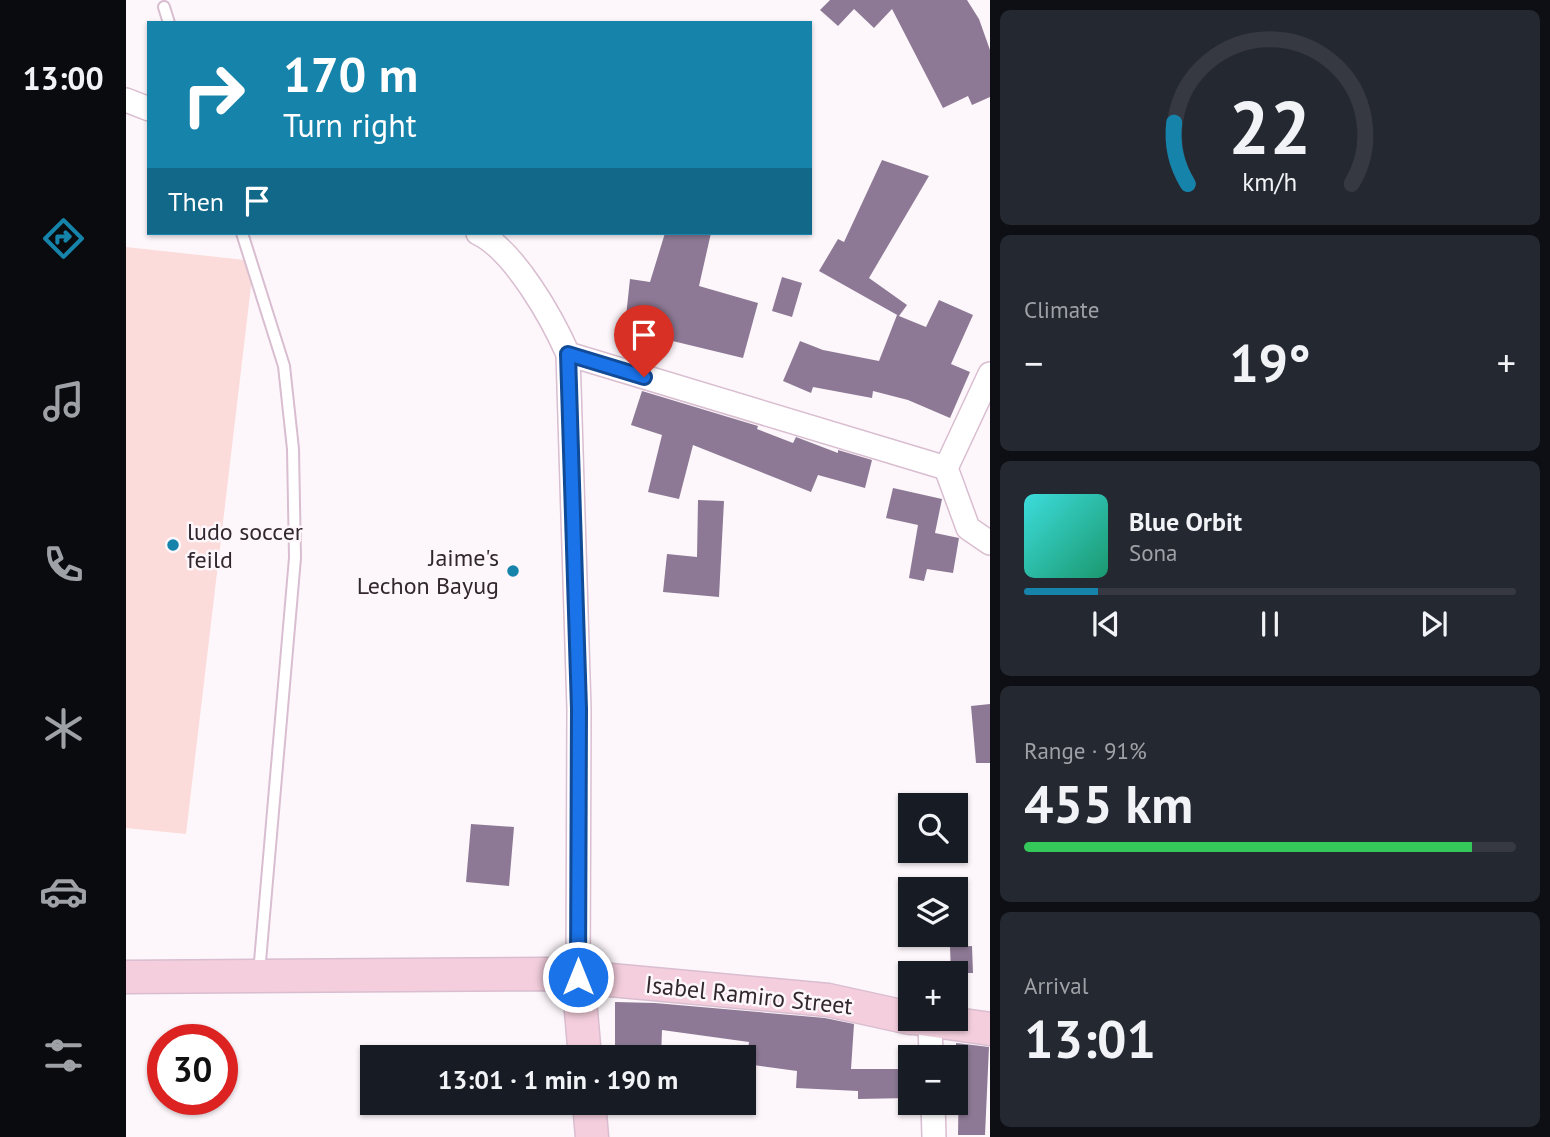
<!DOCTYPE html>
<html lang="en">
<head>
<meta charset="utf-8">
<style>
	:root { --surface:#171b24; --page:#242831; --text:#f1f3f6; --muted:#9ea1a6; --line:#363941; --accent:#1683ab }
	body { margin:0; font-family:"PT Sans",sans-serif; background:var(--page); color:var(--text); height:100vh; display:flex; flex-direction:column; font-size:26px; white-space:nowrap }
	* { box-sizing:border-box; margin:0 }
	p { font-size:23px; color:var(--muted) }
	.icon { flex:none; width:38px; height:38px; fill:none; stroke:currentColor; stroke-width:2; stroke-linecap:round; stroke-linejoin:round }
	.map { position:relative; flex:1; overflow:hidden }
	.drawer { display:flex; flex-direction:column; gap:10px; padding:10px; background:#0d0f14; width:560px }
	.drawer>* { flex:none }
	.banner { position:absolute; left:21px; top:21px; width:665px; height:214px; border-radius:0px; box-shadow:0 2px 5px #0004; background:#1683ab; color:#fff; overflow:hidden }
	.tools { position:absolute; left:772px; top:793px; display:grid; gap:14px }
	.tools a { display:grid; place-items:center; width:70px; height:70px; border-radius:0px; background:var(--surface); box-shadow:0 2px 5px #0004; font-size:35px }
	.speed { position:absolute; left:21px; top:1024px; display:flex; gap:14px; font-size:35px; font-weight:700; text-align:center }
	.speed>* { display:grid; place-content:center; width:91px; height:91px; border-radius:50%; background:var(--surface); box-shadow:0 2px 5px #0004; line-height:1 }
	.speed .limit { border:10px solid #d22; background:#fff; color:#111 }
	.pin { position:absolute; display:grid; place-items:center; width:60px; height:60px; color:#fff; margin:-72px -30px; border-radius:50% 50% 50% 0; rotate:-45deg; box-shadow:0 0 7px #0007 }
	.pin .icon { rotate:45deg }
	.me { position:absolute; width:77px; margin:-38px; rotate:0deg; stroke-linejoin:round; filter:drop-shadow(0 0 5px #0008) }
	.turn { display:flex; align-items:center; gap:24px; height:147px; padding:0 21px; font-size:32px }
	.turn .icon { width:91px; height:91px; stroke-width:2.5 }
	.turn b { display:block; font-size:49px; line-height:60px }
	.then { display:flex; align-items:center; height:66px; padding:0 21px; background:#0003; gap:14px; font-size:26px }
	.big { font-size:52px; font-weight:800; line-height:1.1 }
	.drawer .tile { flex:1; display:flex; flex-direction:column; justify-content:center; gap:10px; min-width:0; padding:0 24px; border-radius:10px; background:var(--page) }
	.drawer .dial { align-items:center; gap:0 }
	.dial svg { height:182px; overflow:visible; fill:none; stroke:var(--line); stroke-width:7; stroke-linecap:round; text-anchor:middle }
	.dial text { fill:var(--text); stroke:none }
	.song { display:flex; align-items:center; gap:21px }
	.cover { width:84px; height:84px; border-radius:10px; background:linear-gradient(135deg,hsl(180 70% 55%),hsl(160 70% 35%)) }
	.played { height:7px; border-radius:4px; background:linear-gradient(90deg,var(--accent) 15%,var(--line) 15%) }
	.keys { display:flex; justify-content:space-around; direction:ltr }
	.heat { display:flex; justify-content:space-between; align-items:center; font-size:38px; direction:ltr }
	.charge { height:10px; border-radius:5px; background:linear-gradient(90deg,#34c759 91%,var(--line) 0) }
	.trip { position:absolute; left:234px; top:1045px; width:396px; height:70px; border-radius:0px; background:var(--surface); box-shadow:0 2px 5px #0004; font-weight:800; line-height:70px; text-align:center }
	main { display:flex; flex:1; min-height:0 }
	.tab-bar { display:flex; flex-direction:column; width:126px; justify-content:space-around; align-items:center; background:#090b0e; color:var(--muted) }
	.tab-bar .icon { width:49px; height:49px }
	.tab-bar .active { color:var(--accent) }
	.tab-bar b { font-size:32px; color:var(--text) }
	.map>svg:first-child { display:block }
	.green { fill:#fbdcdb }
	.building { fill:#8d7995 }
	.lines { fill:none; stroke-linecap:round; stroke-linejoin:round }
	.lane-casing { stroke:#d9bdd0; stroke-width:14 }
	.street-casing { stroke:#d9bdd0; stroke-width:26 }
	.secondary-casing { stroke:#d9bdd0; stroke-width:35 }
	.lane { stroke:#fff; stroke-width:10 }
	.street { stroke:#fff; stroke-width:23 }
	.secondary { stroke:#f4cedc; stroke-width:32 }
	.route-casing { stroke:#114b97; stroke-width:18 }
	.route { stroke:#1a73e8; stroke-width:12 }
	.poi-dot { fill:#1683ab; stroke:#fdf7fb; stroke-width:2.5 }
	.labels { text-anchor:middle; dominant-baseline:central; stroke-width:5; stroke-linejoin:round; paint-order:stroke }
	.poi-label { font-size:24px; fill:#32272e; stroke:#fdf7fb; text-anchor:start }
	.street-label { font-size:24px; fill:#32272e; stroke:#fdf7fb }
</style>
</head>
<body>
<main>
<nav class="tab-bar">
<b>13:00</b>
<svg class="icon active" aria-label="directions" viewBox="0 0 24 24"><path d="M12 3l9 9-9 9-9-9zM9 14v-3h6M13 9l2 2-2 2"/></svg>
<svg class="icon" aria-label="music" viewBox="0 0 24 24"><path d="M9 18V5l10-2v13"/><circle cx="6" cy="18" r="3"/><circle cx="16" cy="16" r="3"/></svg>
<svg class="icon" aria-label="phone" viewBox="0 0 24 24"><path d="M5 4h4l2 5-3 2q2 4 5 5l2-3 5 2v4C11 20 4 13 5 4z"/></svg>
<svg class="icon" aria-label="climate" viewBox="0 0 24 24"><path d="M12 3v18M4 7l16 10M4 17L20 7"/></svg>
<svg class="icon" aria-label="car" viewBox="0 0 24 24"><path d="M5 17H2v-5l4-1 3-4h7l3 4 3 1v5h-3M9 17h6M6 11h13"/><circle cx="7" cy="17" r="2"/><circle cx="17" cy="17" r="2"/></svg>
<svg class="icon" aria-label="filters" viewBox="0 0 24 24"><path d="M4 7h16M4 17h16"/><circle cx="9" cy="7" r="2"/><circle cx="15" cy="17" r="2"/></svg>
</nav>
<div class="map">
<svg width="864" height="1137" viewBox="0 0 864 1137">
	<rect width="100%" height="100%" fill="#fdf7fb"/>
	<!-- green -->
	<path class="green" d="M0 247 128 261 60 834 0 828Z"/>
	<!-- building -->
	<path class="building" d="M704 0H841L853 19 864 50V97L846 105 842 96 817 108 766 9 748 28 728 9 712 26 694 10Z
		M756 160 803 176 743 278 781 305 773 316 800 327 813 300 847 315 825 364 844 372 824 418 782 400 747 391 746 398 687 387 685 393 657 381 674 341 697 350 753 361 771 315 773 316 693 271 712 239 718 242Z
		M539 233H585L573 286 632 303 617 358 530 337 531 332 499 326 504 279 524 282Z
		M656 277 676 283 666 317 646 311Z
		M516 391 632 426 631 429 667 443 670 437 712 453V450L746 460 739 488 692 475 685 492 567 445 553 499 522 492 536 435 505 425Z
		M767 488 816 499 809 533 833 538 827 573 801 569 798 581 783 578 792 525 760 518Z
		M572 500 598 501 593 597 537 592 541 554 571 557Z
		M864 704V763H850L845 706Z
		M345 824 388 827 383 886 340 882Z
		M846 946 847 973H825L824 947Z
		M489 1002 529 1003 699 1018 728 1024 725 1069H784V1098L732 1099V1091L670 1088 671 1071 620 1064 623 1042 536 1030 535 1057H489Z
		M830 1043 863 1047 859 1135H832L833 1069H830Z"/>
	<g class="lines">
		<!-- lane casing -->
		<g class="lane-casing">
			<path id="lane" d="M38 7 43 23
				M116 233 158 366 167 449 169 558 133 973"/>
		</g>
		<!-- street casing -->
		<g class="street-casing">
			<path id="street" d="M0 100 23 109
				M352 233C388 250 426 318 442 354L453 709 452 977
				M442 354 820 468
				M864 374 820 468 842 528 864 543
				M804 1022 805 1057
				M807 1102 808 1137"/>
		</g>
		<!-- secondary casing -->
		<g class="secondary-casing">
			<path id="secondary" d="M0 977 419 974 702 1000 784 1018
				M452 977 459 1057
				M788 1018 864 1029
				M463 1102 466 1137"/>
		</g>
		<!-- lane -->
		<use href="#lane" class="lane"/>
		<!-- street -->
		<use href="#street" class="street"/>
		<!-- secondary -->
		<use href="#secondary" class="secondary"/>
	</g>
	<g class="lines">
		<!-- route casing -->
		<g class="route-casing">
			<path id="route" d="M452 977 453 709 442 354 518 377"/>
		</g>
		<!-- route -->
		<use href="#route" class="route"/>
	</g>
	<!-- markers -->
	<g class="poi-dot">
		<circle cx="47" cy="545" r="7"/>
		<circle cx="387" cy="571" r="7"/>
	</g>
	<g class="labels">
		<!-- poi labels -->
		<g class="poi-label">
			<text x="61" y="531">ludo soccer<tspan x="61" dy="28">feild</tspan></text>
			<text x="373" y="557" text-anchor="end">Jaime's<tspan x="373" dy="28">Lechon Bayug</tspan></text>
		</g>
		<!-- street labels -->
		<g class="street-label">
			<text transform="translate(623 995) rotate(6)">Isabel Ramiro Street</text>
		</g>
	</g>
</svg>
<div class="tools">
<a><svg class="icon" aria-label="search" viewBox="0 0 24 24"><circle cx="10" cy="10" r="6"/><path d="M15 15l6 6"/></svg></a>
<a><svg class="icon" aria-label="layers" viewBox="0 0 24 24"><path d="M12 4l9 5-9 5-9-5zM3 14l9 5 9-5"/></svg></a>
<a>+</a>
<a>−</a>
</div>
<div class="speed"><div class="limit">30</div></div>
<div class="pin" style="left:518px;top:377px;background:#d93025"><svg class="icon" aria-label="arrive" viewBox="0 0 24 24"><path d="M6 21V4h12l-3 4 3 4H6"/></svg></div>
<svg class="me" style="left:452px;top:977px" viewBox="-20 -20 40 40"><circle r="17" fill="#1a73e8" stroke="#fff" stroke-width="3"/><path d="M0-11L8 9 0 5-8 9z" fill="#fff"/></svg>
<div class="trip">13:01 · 1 min · 190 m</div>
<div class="banner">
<div class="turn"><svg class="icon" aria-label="right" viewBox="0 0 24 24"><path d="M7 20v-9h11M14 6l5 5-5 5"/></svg><div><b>170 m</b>Turn right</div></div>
<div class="then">Then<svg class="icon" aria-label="arrive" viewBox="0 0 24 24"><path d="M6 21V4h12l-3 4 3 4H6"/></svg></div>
</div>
</div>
<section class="drawer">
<div class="tile dial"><svg viewBox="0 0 100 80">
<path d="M14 69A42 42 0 1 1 86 69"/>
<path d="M14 69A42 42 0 0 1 8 42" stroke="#1683ab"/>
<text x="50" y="56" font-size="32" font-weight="700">22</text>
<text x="50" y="72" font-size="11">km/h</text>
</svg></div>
<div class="tile"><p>Climate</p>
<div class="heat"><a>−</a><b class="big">19°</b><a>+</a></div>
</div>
<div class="tile">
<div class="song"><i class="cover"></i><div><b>Blue Orbit</b><p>Sona</p></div></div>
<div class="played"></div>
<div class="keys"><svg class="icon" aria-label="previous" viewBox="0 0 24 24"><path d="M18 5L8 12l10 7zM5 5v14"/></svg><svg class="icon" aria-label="pause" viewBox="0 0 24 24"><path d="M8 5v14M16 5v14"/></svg><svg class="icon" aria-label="next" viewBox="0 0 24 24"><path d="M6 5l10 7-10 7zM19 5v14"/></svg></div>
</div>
<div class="tile"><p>Range · 91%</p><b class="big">455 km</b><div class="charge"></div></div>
<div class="tile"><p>Arrival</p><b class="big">13:01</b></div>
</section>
</main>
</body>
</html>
